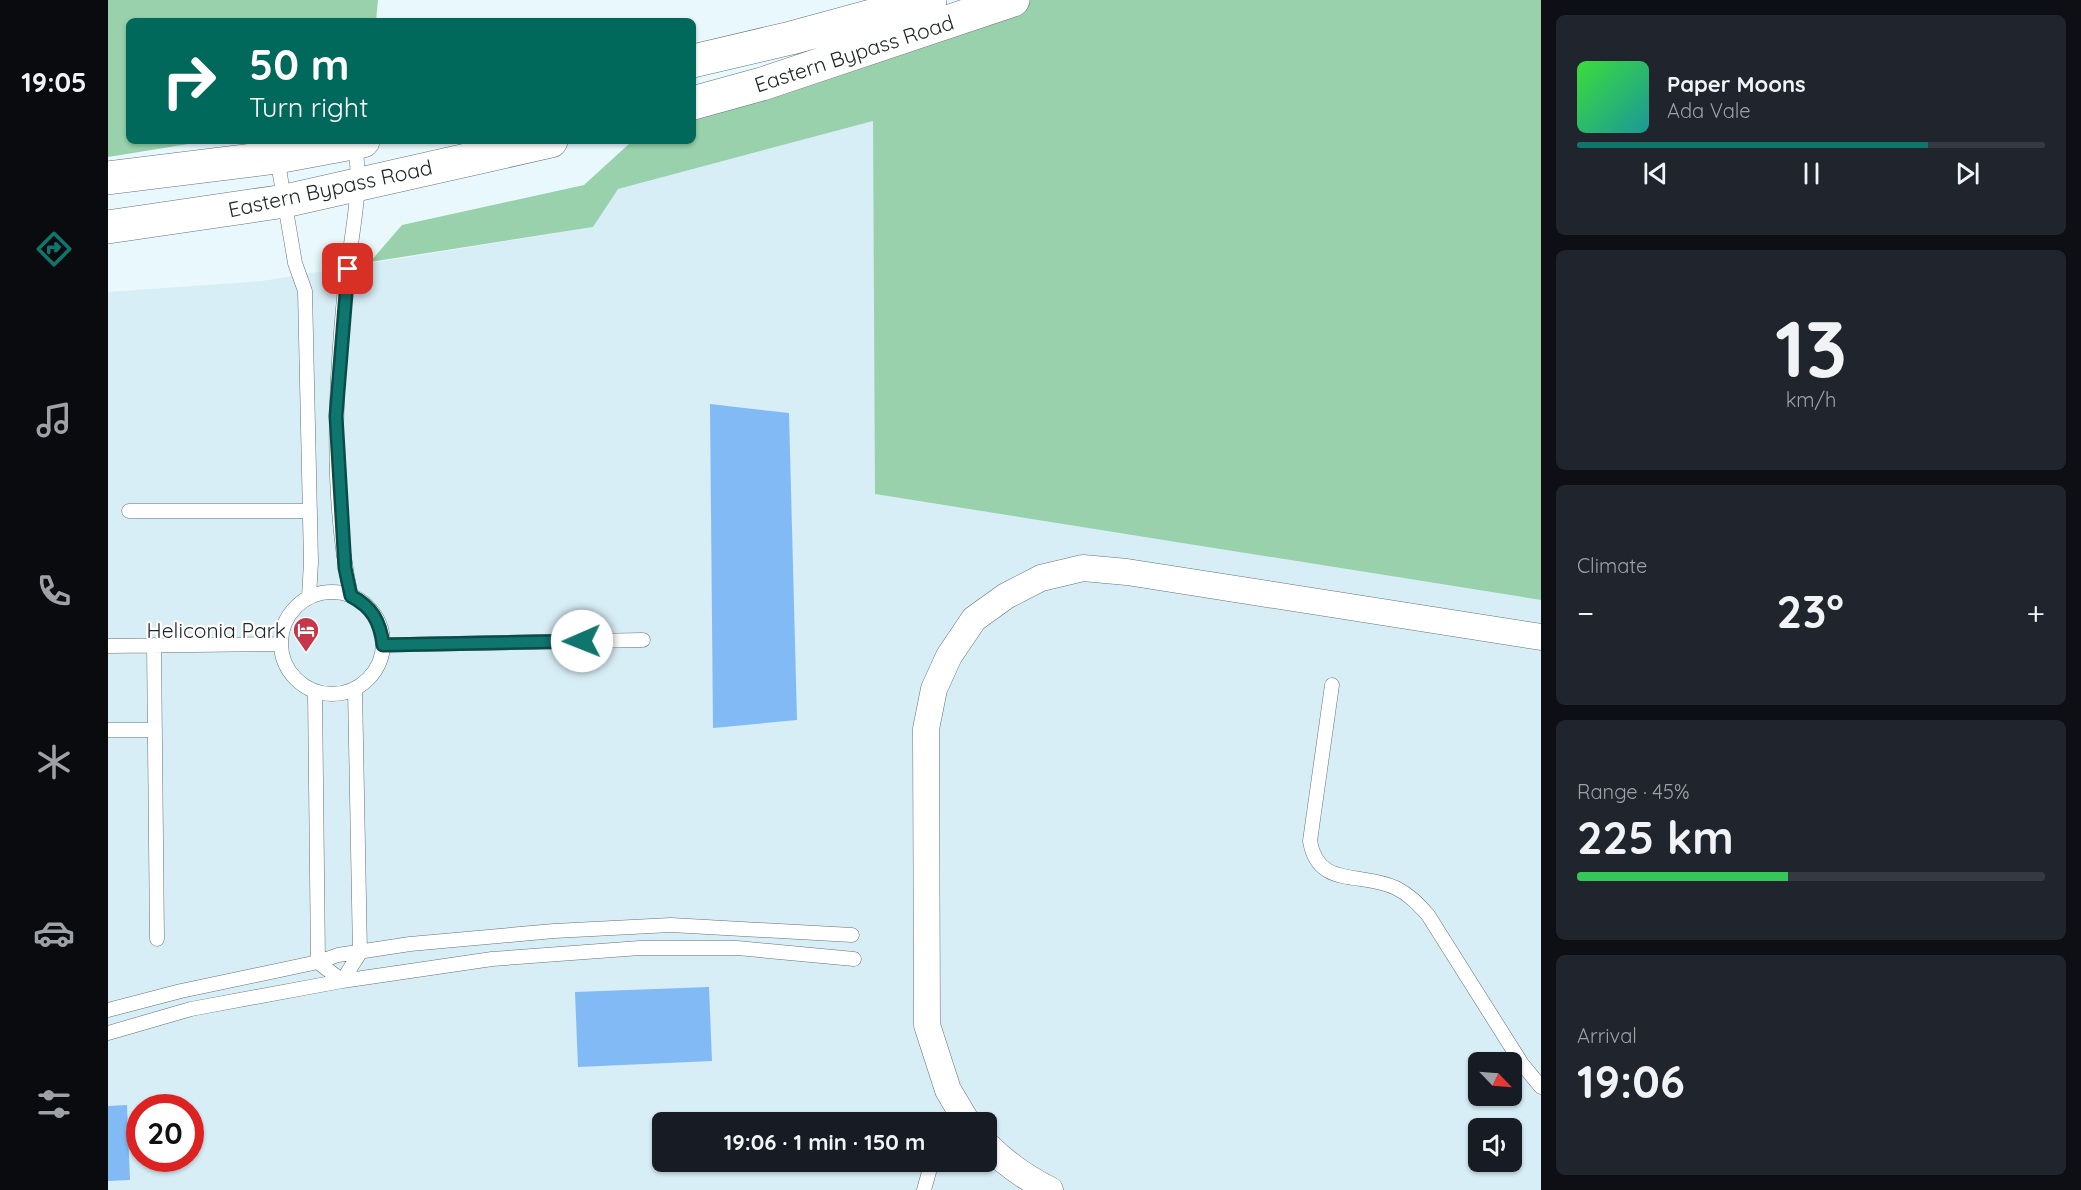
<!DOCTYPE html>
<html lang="en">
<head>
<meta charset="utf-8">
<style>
	:root { --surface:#171b24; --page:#20242c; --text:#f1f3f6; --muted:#9ea1a6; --line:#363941; --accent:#0f766e }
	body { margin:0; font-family:Quicksand,sans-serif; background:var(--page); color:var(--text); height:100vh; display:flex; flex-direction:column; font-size:22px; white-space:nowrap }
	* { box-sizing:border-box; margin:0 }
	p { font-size:20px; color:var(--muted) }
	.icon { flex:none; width:33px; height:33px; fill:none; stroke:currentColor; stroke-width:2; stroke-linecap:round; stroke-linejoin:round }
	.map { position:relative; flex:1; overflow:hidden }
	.details { display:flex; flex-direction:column; gap:15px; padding:15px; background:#0d0f14; width:540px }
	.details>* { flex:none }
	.hud { position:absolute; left:18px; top:18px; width:570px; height:126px; border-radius:9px; box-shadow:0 2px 4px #0004; background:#00695c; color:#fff; overflow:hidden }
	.needle { width:39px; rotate:115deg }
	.buttons { position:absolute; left:1360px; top:1052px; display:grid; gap:12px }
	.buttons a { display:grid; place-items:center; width:54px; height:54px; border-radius:9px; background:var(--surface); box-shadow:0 2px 4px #0004; font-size:30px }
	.speed { position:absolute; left:18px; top:1094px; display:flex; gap:12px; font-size:30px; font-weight:700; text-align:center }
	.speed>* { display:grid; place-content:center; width:78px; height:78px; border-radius:50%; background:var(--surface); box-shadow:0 2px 4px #0004; line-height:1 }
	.speed .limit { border:9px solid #d22; background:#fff; color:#111 }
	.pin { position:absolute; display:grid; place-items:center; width:51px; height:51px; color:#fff; margin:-26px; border-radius:12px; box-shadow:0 3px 9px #0006 }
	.me { position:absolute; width:66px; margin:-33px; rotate:269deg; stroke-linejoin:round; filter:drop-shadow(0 0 4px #0008) }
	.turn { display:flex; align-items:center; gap:21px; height:126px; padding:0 24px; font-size:27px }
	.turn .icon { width:78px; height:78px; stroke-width:2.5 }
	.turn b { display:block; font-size:42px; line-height:51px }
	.big { font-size:45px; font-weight:700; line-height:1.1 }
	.details .widget { flex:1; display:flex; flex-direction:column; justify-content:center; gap:9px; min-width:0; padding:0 21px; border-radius:9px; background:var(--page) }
	.details .dial { align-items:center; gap:0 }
	.dial b { font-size:78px; line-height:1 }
	.song { display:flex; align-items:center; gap:18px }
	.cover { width:72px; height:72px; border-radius:9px; background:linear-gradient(135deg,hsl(120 70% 55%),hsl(180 70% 35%)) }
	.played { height:6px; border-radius:3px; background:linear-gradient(90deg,var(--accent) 75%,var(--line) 75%) }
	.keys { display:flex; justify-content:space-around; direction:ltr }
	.heat { display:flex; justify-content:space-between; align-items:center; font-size:33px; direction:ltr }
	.charge { height:9px; border-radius:4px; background:linear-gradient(90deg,#34c759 45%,var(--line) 0) }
	.trip { position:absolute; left:544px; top:1112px; width:345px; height:60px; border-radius:9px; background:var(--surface); box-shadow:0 2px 4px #0004; font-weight:700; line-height:60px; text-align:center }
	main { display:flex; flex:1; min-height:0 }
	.tabs { display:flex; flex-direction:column; width:108px; justify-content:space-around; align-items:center; background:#090b0e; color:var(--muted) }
	.tabs .icon { width:42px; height:42px }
	.tabs .on { color:var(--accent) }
	.tabs b { font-size:27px; color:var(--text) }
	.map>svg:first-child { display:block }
	.built { fill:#d7eef6; fill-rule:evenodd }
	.green { fill:#98d1ac }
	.building { fill:#82baf6 }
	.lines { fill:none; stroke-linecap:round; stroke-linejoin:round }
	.lane-casing { stroke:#657276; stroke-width:15 }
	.street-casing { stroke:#657276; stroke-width:27 }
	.primary-casing { stroke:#657276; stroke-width:34 }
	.lane { stroke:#fff; stroke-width:14 }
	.street { stroke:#fff; stroke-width:26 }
	.primary { stroke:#fff; stroke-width:33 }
	.route-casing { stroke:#0a4d48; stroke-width:15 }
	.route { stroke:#0f766e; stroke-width:10 }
	.labels { text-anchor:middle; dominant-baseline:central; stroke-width:4.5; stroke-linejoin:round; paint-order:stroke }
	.street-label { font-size:21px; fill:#1e2425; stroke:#fff }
	.poi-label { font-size:21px; fill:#1e2425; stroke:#fff; text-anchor:end }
</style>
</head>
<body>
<main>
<nav class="tabs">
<b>19:05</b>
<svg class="icon on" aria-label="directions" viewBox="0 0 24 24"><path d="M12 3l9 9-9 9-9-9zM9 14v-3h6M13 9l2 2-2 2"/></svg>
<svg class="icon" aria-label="music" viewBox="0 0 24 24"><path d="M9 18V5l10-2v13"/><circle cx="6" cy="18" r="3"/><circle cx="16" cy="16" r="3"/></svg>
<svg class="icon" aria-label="phone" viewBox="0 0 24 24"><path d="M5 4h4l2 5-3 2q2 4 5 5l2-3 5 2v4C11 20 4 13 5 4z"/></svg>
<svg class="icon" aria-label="climate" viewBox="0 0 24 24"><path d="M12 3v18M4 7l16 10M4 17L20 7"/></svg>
<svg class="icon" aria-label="car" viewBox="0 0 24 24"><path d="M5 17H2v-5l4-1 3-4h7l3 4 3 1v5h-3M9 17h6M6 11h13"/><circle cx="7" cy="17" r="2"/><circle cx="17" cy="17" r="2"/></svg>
<svg class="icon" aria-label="filters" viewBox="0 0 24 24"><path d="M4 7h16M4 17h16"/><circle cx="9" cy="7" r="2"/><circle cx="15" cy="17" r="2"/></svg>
</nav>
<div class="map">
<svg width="1433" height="1190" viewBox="0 0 1433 1190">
	<rect width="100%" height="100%" fill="#e9f8fc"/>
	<!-- built -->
	<path class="built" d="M765 121 768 494 1433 600V1190H0V292L154 281 485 227 509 189ZM1371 1062H1404V1095H1371ZM32 1107H82V1158H32ZM555 1122H879V1161H555ZM1371 1128H1404V1161H1371Z"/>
	<!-- green -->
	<path class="green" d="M0 0H270L268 21H21V141H99L0 157Z
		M920 0H1433V600L767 494 765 121 510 189 485 227 262 262 294 225 476 185 522 143 528 141H585V121Z"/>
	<!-- building -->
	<path class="building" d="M602 404 681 413 689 720 605 728Z
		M601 987 604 1061 470 1067 467 992Z
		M19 1105 22 1180 0 1181V1106Z"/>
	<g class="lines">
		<!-- lane casing -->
		<g class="lane-casing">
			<path id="lane" d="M169 157 187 263 197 291 203 562 201 597
				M21 511H202
				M173 643a51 51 0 1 1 102 0a51 51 0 1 1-102 0Z
				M243 596C222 497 227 388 237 288 241 253 248 218 250 184 250 170 248 156 248 143
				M46 645 49 939
				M275 645 535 640
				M0 646 173 644
				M1224 685 1202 841C1210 889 1253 871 1288 888 1302 895 1310 904 1320 915L1414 1064 1433 1087
				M207 692 210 962 234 981 252 953 247 689
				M0 730H47
				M0 1010 73 991 210 962 230 955 302 944 446 931 563 925 744 935
				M0 1033 83 1009 234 981 384 959 532 948H629L746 959
				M816 1190 824 1161"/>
		</g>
		<!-- street casing -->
		<g class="street-casing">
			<path id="street" d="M859 1122 840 1090 819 1025 818 729 826 689 841 656 866 619 898 596 933 578 975 568 1019 572 1433 637
				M879 1145C898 1164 918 1178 942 1190"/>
		</g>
		<!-- primary casing -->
		<g class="primary-casing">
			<path id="primary" d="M585 61 683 38 822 0
				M585 103 654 84 905 0
				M0 178 169 157 255 141
				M0 227 177 201 443 141"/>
		</g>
		<!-- lane -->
		<use href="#lane" class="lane"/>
		<!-- street -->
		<use href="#street" class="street"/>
		<!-- primary -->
		<use href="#primary" class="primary"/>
	</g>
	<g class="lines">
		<!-- route casing -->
		<g class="route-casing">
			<path id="route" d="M240 269 228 416 237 568 243 596C264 607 272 621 275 645L474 641"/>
		</g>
		<!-- route -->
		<use href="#route" class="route"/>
	</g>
	<!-- icons -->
	<defs>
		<g id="hotel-pin" transform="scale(1.35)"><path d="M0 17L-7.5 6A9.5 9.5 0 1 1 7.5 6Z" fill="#c6364b" stroke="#fff"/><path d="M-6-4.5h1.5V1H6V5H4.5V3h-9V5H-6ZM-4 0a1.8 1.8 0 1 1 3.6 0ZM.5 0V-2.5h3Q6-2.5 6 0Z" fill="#fff"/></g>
	</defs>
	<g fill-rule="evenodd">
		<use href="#hotel-pin" x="198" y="630"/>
	</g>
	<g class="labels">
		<!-- street labels -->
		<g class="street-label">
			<text transform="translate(746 53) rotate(-18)">Eastern Bypass Road</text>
			<text transform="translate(222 188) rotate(-12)">Eastern Bypass Road</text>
		</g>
		<!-- poi labels -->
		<g class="poi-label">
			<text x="178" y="630">Heliconia Park</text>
		</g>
	</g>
</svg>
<div class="buttons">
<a><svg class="needle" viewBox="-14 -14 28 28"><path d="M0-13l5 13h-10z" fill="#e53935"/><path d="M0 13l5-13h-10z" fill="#9ea1a6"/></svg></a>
<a><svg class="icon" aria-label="sound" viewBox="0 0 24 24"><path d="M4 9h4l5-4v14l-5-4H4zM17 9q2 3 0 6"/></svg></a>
</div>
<div class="speed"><div class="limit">20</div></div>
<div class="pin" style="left:240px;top:269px;background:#d93025"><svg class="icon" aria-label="arrive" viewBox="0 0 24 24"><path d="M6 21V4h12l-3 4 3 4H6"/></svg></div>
<svg class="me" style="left:474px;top:641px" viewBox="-20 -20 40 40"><circle r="19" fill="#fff"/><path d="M0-13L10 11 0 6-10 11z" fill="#0f766e"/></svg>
<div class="trip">19:06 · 1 min · 150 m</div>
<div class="hud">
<div class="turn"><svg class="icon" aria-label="right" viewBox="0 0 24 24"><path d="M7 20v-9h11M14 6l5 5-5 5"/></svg><div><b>50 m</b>Turn right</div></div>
</div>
</div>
<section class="details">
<div class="widget">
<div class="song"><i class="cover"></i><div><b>Paper Moons</b><p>Ada Vale</p></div></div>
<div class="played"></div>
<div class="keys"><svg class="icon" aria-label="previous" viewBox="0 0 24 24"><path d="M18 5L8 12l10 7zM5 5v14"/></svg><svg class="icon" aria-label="pause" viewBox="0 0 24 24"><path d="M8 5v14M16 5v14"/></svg><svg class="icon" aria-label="next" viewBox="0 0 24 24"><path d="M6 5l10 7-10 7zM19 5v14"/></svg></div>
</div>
<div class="widget dial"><b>13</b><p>km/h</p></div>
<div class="widget"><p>Climate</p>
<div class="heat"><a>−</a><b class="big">23°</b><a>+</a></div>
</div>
<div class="widget"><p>Range · 45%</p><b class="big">225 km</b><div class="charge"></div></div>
<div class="widget"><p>Arrival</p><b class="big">19:06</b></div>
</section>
</main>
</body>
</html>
